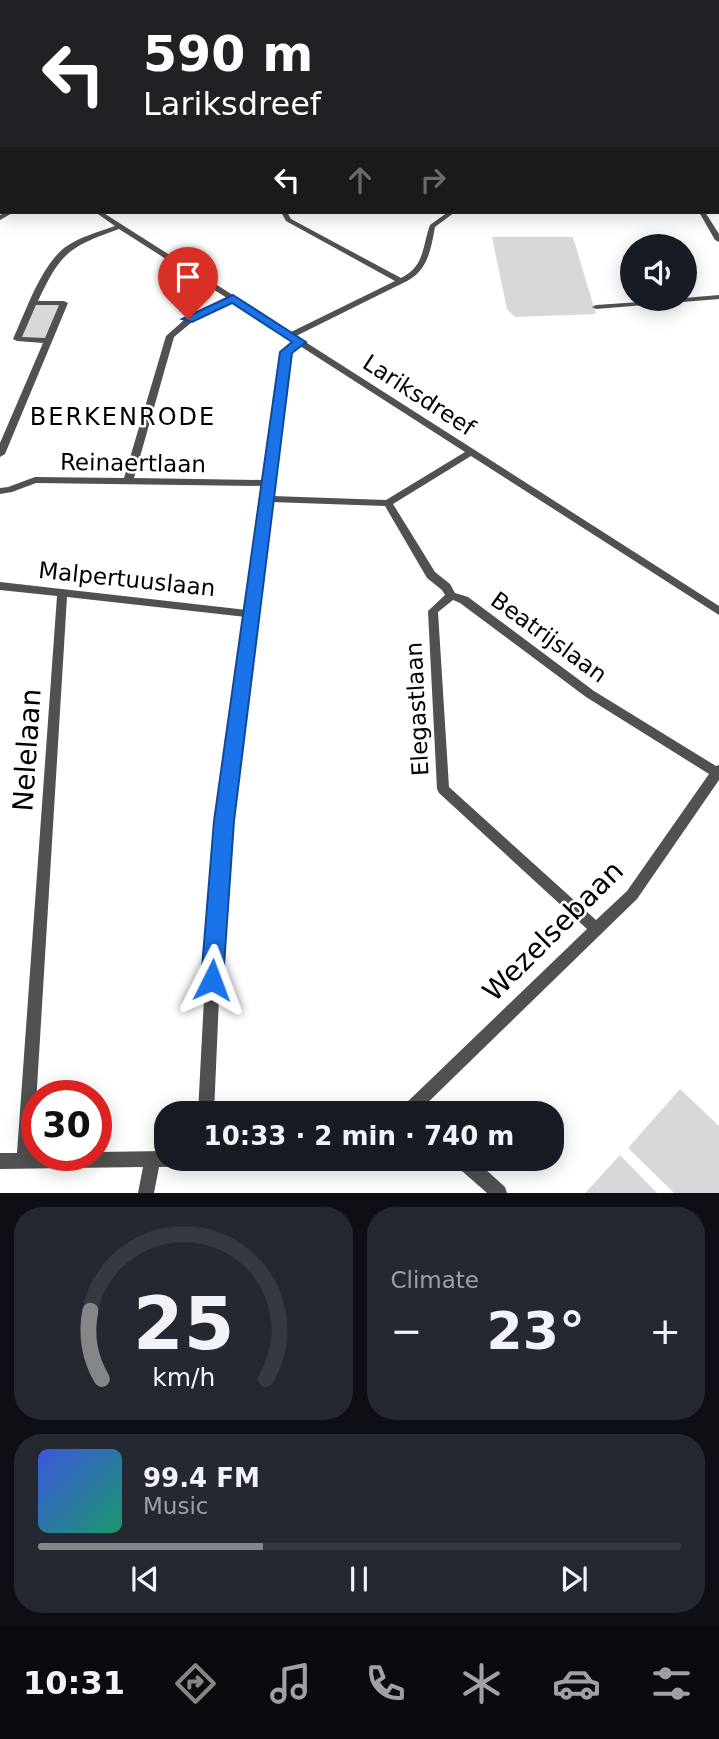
<!DOCTYPE html>
<html lang="en">
<head>
<meta charset="utf-8">
<style>
	:root { --surface:#171b24; --page:#242831; --text:#f1f3f6; --muted:#9ea1a6; --line:#363941; --accent:#858687 }
	body { margin:0; font-family:"DejaVu Sans",sans-serif; background:var(--page); color:var(--text); height:100vh; display:flex; flex-direction:column; font-size:26px; white-space:nowrap }
	* { box-sizing:border-box; margin:0 }
	p { font-size:23px; color:var(--muted) }
	.icon { flex:none; width:38px; height:38px; fill:none; stroke:currentColor; stroke-width:2; stroke-linecap:round; stroke-linejoin:round }
	.map { position:relative; height:1193px; overflow:hidden }
	.side { display:flex; flex-direction:column; gap:14px; padding:14px; background:#0d0f14; flex:1 }
	.side>* { flex:none }
	.guide { position:absolute; left:0px; top:0px; width:719px; height:214px; box-shadow:0 4px 18px #0003; background:#202124; color:#fff; overflow:hidden }
	.buttons { position:absolute; left:620px; top:234px; display:grid; gap:14px }
	.buttons a { display:grid; place-items:center; width:77px; height:77px; border-radius:50%; background:var(--surface); box-shadow:0 4px 18px #0003; font-size:35px }
	.speed { position:absolute; left:21px; top:1080px; display:flex; gap:14px; font-size:35px; font-weight:700; text-align:center }
	.speed>* { display:grid; place-content:center; width:91px; height:91px; border-radius:50%; background:var(--surface); box-shadow:0 4px 18px #0003; line-height:1 }
	.speed .limit { border:10px solid #d22; background:#fff; color:#111 }
	.pin { position:absolute; display:grid; place-items:center; width:60px; height:60px; color:#fff; margin:-72px -30px; border-radius:50% 50% 50% 0; rotate:-45deg; box-shadow:0 0 7px #0007 }
	.pin .icon { rotate:45deg }
	.me { position:absolute; width:77px; margin:-38px; rotate:3deg; stroke-linejoin:round; filter:drop-shadow(0 0 5px #0008) }
	.turn { display:flex; align-items:center; gap:24px; height:147px; padding:0 28px; font-size:32px }
	.turn .icon { width:91px; height:91px; stroke-width:2.5 }
	.turn b { display:block; font-size:49px; line-height:60px }
	.lanes { display:flex; align-items:center; height:66px; padding:0 28px; background:#0003; justify-content:center; gap:35px; direction:ltr }
	.lanes .off { opacity:.35 }
	.big { font-size:52px; font-weight:800; line-height:1.1 }
	.side .tile { flex:1; display:flex; flex-direction:column; justify-content:center; gap:10px; min-width:0; padding:0 24px; border-radius:28px; background:var(--page) }
	.side .dial { align-items:center; gap:0 }
	.dial svg { height:182px; overflow:visible; fill:none; stroke:var(--line); stroke-width:7; stroke-linecap:round; text-anchor:middle }
	.dial text { fill:var(--text); stroke:none }
	.song { display:flex; align-items:center; gap:21px }
	.cover { width:84px; height:84px; border-radius:10px; background:linear-gradient(135deg,hsl(230 70% 55%),hsl(160 70% 35%)) }
	.played { height:7px; border-radius:4px; background:linear-gradient(90deg,var(--accent) 35%,var(--line) 35%) }
	.keys { display:flex; justify-content:space-around; direction:ltr }
	.heat { display:flex; justify-content:space-between; align-items:center; font-size:38px; direction:ltr }
	.side .tiles { flex:1; display:grid; gap:14px; grid-template-columns:1fr 1fr }
	.tile:last-child { grid-column:span 2 }
	.trip { position:absolute; left:154px; top:1101px; width:410px; height:70px; border-radius:28px; background:var(--surface); box-shadow:0 4px 18px #0003; font-weight:800; line-height:70px; text-align:center }
	.menu { display:flex; height:112px; justify-content:space-around; align-items:center; background:#090b0e; color:var(--muted) }
	.menu .icon { width:49px; height:49px }
	.menu .current { color:var(--accent) }
	.menu b { font-size:32px; color:var(--text) }
	.map>svg:first-child { display:block }
	.green { fill:#d8d8d8 }
	.lines { fill:none; stroke-linecap:round; stroke-linejoin:round }
	.major-casing { stroke:#dbdbdb; stroke-width:3 }
	.minor { fill:#515151; fill-rule:evenodd }
	.major { fill:#000; fill-rule:evenodd }
	.route { fill:#1a73e8; stroke:#114b97; stroke-width:2 }
	.labels { text-anchor:middle; dominant-baseline:central; stroke-width:5; stroke-linejoin:round; paint-order:stroke }
	.street-label { font-size:23px; fill:#000; stroke:#fff }
	.neighbourhood-label { font-size:24px; letter-spacing:2px; fill:#000; stroke:#fff }
	.near-street-label { font-size:28px; fill:#000; stroke:#fff }
</style>
</head>
<body>
<div class="map">
<svg width="719" height="1193" viewBox="0 0 719 1193">
	<rect width="100%" height="100%" fill="#fff"/>
	<!-- green -->
	<path class="green" d="M492 237H573L596 314 515 317 507 309Z
		M38 304 60 305 46 339H22V329L34 305Z
		M680 1089 719 1126V1193H674L628 1148Z
		M620 1155 657 1193H585Z"/>
	<g class="lines">
		<!-- major casing -->
		<g class="major-casing">
			<path id="major" d="M51 0H58L50 2Z
				M718 30H719V34H718Z
				M0 55H2L0 61Z"/>
		</g>
		<!-- minor -->
		<path class="minor" d="M101 0H105L104 2H100Z
			M207 0H212L211 2H206Z
			M0 11H2V13H0Z
			M718 64 719 65V69L718 68Z
			M718 106 719 107V111L718 110Z
			M2 152V156L0 157V153Z
			M6 212H14L0 220V215Z
			M95 212H102L291 332 395 281 286 221 281 212H287L291 219 401 278C425 266 422 247 430 225L448 212H455L435 227C430 254 427 273 401 284L296 336 719 606V615L471 456 393 504 435 572 450 584 455 593 468 597 594 691 716 766 719 765V780L637 899 417 1113H398L401 1108 587 929 439 793 437 789 428 611 445 595 442 590 427 578 385 506 271 502 224 884 214 1113H198L210 884 246 617 67 597 33 1153 37 1152V1155H96V1152L166 1151V1158H218L216 1164 210 1166 159 1167 154 1193H138L143 1167 0 1169V1153H17L57 596 0 590V582L247 610 264 486 36 483 12 492 0 494V488L8 487 35 477 124 478 166 336 192 313 227 298 119 229C69 247 61 252 38 301H64L68 303 5 454 0 457V443L43 343 17 341 13 339C26 311 40 268 64 248 79 237 98 232 115 226ZM232 301 295 342 282 352 264 480 134 478 174 337 198 317ZM36 305H59L45 338 22 337ZM300 346 465 452 386 500 272 496 290 353ZM453 600 460 603 586 697 709 774 627 891 596 920 449 787 438 612Z
			M699 212H705L719 234V242L715 240Z
			M719 295V299L596 309 592 307 596 305 684 299V298Z
			M452 1158H473L505 1187 507 1193H487L454 1164Z"/>
		<!-- major -->
		<use href="#major" class="major"/>
	</g>
	<!-- route -->
	<path class="route" d="M233 295 306 342 292 353 234 821 223 980 220 988 212 991 205 988 201 980 214 821 280 352 292 342 232 303 192 322 182 319Z"/>
	<g class="labels">
		<!-- street labels -->
		<g class="street-label">
			<text transform="translate(419 395) rotate(33)">Lariksdreef</text>
			<text transform="translate(133 463) rotate(1)">Reinaertlaan</text>
			<text transform="translate(127 579) rotate(6)">Malpertuuslaan</text>
			<text transform="translate(549 637) rotate(36)">Beatrijslaan</text>
			<text transform="translate(417 709) rotate(-93)">Elegastlaan</text>
		</g>
		<!-- neighbourhood labels -->
		<g class="neighbourhood-label">
			<text x="123" y="417">BERKENRODE</text>
		</g>
		<!-- near-street labels -->
		<g class="near-street-label">
			<text transform="translate(27 750) rotate(-86)">Nelelaan</text>
			<text transform="translate(553 931) rotate(-45)">Wezelsebaan</text>
		</g>
	</g>
</svg>
<div class="buttons">
<a><svg class="icon" aria-label="sound" viewBox="0 0 24 24"><path d="M4 9h4l5-4v14l-5-4H4zM17 9q2 3 0 6"/></svg></a>
</div>
<div class="speed"><div class="limit">30</div></div>
<div class="pin" style="left:188px;top:319px;background:#d93025"><svg class="icon" aria-label="arrive" viewBox="0 0 24 24"><path d="M6 21V4h12l-3 4 3 4H6"/></svg></div>
<svg class="me" style="left:212px;top:980px" viewBox="-20 -20 40 40"><path d="M0-17L14 15 0 8-14 15z" fill="#1a73e8" stroke="#fff" stroke-width="4"/></svg>
<div class="trip">10:33 · 2 min · 740 m</div>
<div class="guide">
<div class="turn"><svg class="icon" aria-label="left" viewBox="0 0 24 24"><path d="M17 20v-9H6M10 6l-5 5 5 5"/></svg><div><b>590 m</b>Lariksdreef</div></div>
<div class="lanes"><svg class="icon" aria-label="left" viewBox="0 0 24 24"><path d="M17 20v-9H6M10 6l-5 5 5 5"/></svg><svg class="icon off" aria-label="ahead" viewBox="0 0 24 24"><path d="M12 20V5M6 11l6-6 6 6"/></svg><svg class="icon off" aria-label="right" viewBox="0 0 24 24"><path d="M7 20v-9h11M14 6l5 5-5 5"/></svg></div>
</div>
</div>
<section class="side">
<div class="tiles">
<div class="tile dial"><svg viewBox="0 0 100 80">
<path d="M14 69A42 42 0 1 1 86 69"/>
<path d="M14 69A42 42 0 0 1 9 39" stroke="#858687"/>
<text x="50" y="56" font-size="32" font-weight="700">25</text>
<text x="50" y="72" font-size="11">km/h</text>
</svg></div>
<div class="tile"><p>Climate</p>
<div class="heat"><a>−</a><b class="big">23°</b><a>+</a></div>
</div>
<div class="tile">
<div class="song"><i class="cover"></i><div><b>99.4 FM</b><p>Music</p></div></div>
<div class="played"></div>
<div class="keys"><svg class="icon" aria-label="previous" viewBox="0 0 24 24"><path d="M18 5L8 12l10 7zM5 5v14"/></svg><svg class="icon" aria-label="pause" viewBox="0 0 24 24"><path d="M8 5v14M16 5v14"/></svg><svg class="icon" aria-label="next" viewBox="0 0 24 24"><path d="M6 5l10 7-10 7zM19 5v14"/></svg></div>
</div>
</div>
</section>
<nav class="menu">
<b>10:31</b>
<svg class="icon current" aria-label="directions" viewBox="0 0 24 24"><path d="M12 3l9 9-9 9-9-9zM9 14v-3h6M13 9l2 2-2 2"/></svg>
<svg class="icon" aria-label="music" viewBox="0 0 24 24"><path d="M9 18V5l10-2v13"/><circle cx="6" cy="18" r="3"/><circle cx="16" cy="16" r="3"/></svg>
<svg class="icon" aria-label="phone" viewBox="0 0 24 24"><path d="M5 4h4l2 5-3 2q2 4 5 5l2-3 5 2v4C11 20 4 13 5 4z"/></svg>
<svg class="icon" aria-label="climate" viewBox="0 0 24 24"><path d="M12 3v18M4 7l16 10M4 17L20 7"/></svg>
<svg class="icon" aria-label="car" viewBox="0 0 24 24"><path d="M5 17H2v-5l4-1 3-4h7l3 4 3 1v5h-3M9 17h6M6 11h13"/><circle cx="7" cy="17" r="2"/><circle cx="17" cy="17" r="2"/></svg>
<svg class="icon" aria-label="filters" viewBox="0 0 24 24"><path d="M4 7h16M4 17h16"/><circle cx="9" cy="7" r="2"/><circle cx="15" cy="17" r="2"/></svg>
</nav>
</body>
</html>
